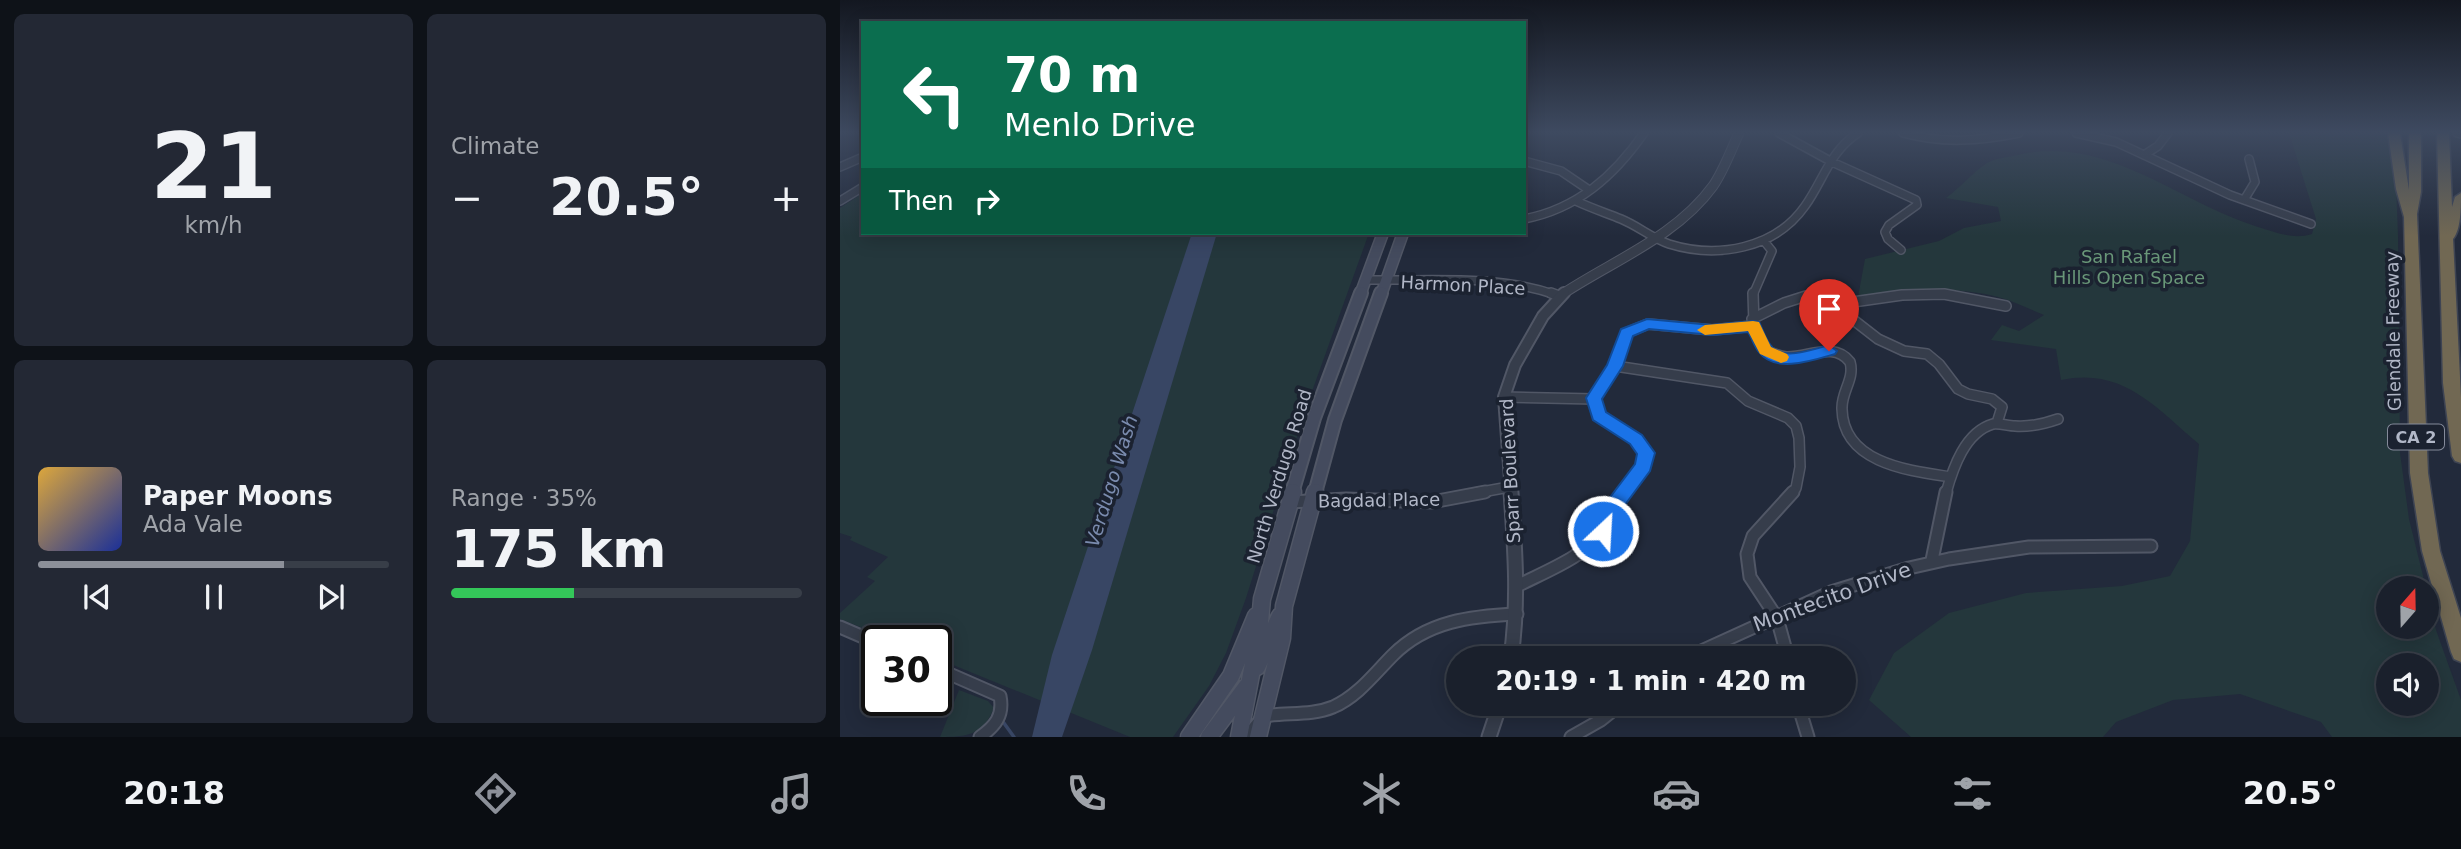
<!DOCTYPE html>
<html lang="en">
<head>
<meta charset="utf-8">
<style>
	:root { --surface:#1a202c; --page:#232834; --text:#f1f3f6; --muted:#9fa3a9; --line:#383e48; --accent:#8c9099 }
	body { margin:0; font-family:"DejaVu Sans",sans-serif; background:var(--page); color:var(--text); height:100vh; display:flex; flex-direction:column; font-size:26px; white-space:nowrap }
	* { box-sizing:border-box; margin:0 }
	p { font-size:23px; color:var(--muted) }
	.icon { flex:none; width:38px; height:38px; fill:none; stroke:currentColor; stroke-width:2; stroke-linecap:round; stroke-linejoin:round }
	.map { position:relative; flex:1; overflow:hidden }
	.drawer { display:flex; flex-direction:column; gap:14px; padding:14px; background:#0e1218; width:840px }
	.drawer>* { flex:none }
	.banner { position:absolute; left:21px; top:21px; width:665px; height:214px; border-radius:0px; box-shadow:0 4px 18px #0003,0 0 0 2px var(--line); background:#0b6e4f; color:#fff; overflow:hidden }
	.needle { width:46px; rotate:20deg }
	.controls { position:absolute; left:1536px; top:576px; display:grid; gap:14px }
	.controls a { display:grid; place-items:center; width:63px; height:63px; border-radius:50%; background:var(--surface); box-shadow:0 4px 18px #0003,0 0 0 2px var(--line); font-size:35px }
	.speed { position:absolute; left:21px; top:625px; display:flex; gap:14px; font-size:35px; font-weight:700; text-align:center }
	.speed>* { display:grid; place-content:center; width:91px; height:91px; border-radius:50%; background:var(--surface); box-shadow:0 4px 18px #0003,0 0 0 2px var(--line); line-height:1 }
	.speed .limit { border:4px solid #111; border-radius:10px; background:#fff; color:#111 }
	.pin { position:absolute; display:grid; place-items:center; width:60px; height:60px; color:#fff; margin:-72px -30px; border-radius:50% 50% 50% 0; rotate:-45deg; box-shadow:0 0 7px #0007 }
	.pin .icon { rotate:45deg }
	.me { position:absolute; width:77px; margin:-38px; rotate:25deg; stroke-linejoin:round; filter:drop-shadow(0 0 5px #0008) }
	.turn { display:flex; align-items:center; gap:24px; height:147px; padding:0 28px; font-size:32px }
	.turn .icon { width:91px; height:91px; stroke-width:2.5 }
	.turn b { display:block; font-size:49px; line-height:60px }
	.then { display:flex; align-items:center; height:66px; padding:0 28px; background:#0003; gap:14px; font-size:26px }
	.big { font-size:52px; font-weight:700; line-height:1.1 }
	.drawer .tile { flex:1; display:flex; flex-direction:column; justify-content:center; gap:10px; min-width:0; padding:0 24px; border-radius:10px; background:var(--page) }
	.drawer .dial { align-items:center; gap:0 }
	.dial b { font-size:91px; line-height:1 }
	.song { display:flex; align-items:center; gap:21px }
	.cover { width:84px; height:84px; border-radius:10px; background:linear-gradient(135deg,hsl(40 70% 55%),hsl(230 70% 35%)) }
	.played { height:7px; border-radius:4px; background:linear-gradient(90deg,var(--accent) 70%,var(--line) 70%) }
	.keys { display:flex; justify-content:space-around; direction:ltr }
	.heat { display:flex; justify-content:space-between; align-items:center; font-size:38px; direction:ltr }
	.charge { height:10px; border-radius:5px; background:linear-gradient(90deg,#34c759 35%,var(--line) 0) }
	.drawer .tiles { flex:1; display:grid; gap:14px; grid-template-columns:repeat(2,1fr) }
	.trip { position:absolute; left:606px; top:646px; width:410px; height:70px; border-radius:35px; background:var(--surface); box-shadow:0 4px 18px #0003,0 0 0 2px var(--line); font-weight:700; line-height:70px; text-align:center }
	.menu { display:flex; height:112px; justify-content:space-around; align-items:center; background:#0a0d12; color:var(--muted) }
	.menu .icon { width:49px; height:49px }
	.menu .selected { color:var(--accent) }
	.menu b { font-size:32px; color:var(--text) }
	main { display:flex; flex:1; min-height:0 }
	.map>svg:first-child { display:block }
	.green { fill:#24373c; fill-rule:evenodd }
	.water { fill:#384664 }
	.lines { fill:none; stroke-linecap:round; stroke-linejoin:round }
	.stream { stroke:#384664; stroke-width:3.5 }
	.minor-far2-casing { stroke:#515766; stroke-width:10 }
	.minor-far1-casing { stroke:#515766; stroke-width:12 }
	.minor-casing { stroke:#515766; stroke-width:15 }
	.tertiary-far2-casing { stroke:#515766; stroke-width:11 }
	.tertiary-far1-casing { stroke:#515766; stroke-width:14 }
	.tertiary-casing { stroke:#515766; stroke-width:17 }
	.secondary-far2-casing { stroke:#515766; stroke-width:13 }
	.secondary-far1-casing { stroke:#515766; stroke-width:16 }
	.secondary-casing { stroke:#515766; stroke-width:19 }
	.motorway-casing { stroke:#3e4453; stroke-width:3 }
	.minor-far2 { stroke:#363d4b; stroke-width:7 }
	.minor-far1 { stroke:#363d4b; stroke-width:9 }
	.minor { stroke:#363d4b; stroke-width:11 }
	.tertiary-far2 { stroke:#363d4b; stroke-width:9 }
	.tertiary-far1 { stroke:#363d4b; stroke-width:10 }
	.tertiary { stroke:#363d4b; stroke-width:13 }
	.secondary-far2 { stroke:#444b5e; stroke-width:10 }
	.secondary-far1 { stroke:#444b5e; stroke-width:12 }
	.secondary { stroke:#444b5e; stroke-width:16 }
	.motorway { fill:#716853; fill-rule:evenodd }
	.route { fill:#1a73e8; stroke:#114b97; stroke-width:2 }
	.slow { fill:#f59e0b }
	.labels { text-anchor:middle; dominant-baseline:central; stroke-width:7; stroke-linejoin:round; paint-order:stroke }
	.shield { fill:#1b2230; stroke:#848a9a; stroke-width:2 }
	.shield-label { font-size:16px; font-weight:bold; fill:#b1b7c7 }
	.park-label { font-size:18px; fill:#699778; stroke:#1b2230 }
	.street-label { font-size:18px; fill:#b1b7c7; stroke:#1b2230 }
	.water-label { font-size:19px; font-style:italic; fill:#7a8bae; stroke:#1b2230 }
	.near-street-label { font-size:21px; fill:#b1b7c7; stroke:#1b2230 }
</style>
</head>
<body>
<main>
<section class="drawer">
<div class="tiles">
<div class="tile dial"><b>21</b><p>km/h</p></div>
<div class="tile"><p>Climate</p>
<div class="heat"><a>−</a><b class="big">20.5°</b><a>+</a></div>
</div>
<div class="tile">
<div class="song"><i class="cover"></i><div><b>Paper Moons</b><p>Ada Vale</p></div></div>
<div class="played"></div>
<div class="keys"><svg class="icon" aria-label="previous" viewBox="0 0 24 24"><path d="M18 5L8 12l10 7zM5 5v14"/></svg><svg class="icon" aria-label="pause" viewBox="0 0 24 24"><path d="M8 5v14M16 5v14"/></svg><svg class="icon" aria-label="next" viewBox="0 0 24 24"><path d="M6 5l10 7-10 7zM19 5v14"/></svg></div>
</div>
<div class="tile"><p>Range · 35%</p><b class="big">175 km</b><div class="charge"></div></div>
</div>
</section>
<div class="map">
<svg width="1621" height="737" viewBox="0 0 1621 737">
	<rect width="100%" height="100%" fill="#222a3b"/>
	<!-- green -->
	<path class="green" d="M1449 133H1546L1556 183 1558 236 1560 453 1569 519 1586 588H1549V626H1587V594L1596 630 1621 700V737H1492L1481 722 1400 694 1333 700 1276 722 1263 737H1071L1029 700 1054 653 1109 613 1186 593 1282 586 1330 576 1350 541 1359 444C1315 407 1283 367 1221 380L1216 349 1151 340 1162 325 1179 331 1204 315C1189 309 1174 301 1158 297 1113 285 1063 292 1018 297L1025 259 1099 241 1124 228 1161 221 1158 207 1106 198C1120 188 1133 172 1147 163 1156 158 1169 157 1178 155 1265 134 1337 201 1415 226 1435 232 1452 240 1472 234L1476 219ZM1549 665H1587V704H1549Z
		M23 193V233H529L466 408 406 598 386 653 369 686 333 737H290L96 658V640H53L0 619V613L35 581 27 577 48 557 10 540 12 537 0 533V208Z
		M119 690 148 701 154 708C143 735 127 737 100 737Z"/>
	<!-- water -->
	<path class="water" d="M352 233H377L252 650 222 737H192L212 655Z"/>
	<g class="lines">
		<!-- stream -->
		<path class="stream" d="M161 719 174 737"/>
		<!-- minor-far2 casing -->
		<g class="minor-far2-casing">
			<path id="minor-far2" d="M939 133 992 162 1076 200 1077 205 1049 225 1045 232 1048 239 1061 250
				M1063 133C1103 144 1139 141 1179 133
				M1236 133 1276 142 1390 195 1471 224
				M1617 133 1621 134
				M1304 155 1318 146 1328 133
				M684 161 721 171 749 190
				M0 167 23 157
				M1404 200 1415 182 1409 159
				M0 201 23 187
				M736 201C751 208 766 213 781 219 798 226 812 238 829 244 877 259 935 249 965 206 983 181 990 151 1018 133
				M684 219C737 209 774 176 804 133
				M526 280C588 281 656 274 716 295
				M913 295 932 251 924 241
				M1070 295H1109"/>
		</g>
		<!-- minor-far1 casing -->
		<g class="minor-far1-casing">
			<path id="minor-far1" d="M711 293 719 296
				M913 293 914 325 925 350C932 353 938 356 946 357 968 358 994 341 1010 362 1015 379 1001 392 1002 409 1003 464 1071 471 1111 477
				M999 304 1011 318 1038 339 1064 351 1087 354 1099 364 1118 389 1128 394 1152 399 1162 407 1157 423
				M912 319 944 303 966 296 988 298 999 304 1062 295 1104 294 1166 306
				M775 366 887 383 908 401 948 418 956 426 959 438 960 467 956 488 952 493
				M664 397 754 399
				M636 493 669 487
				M783 493 804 466 806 453 796 440 759 416 754 399 775 366 786 333 808 324 872 330 913 326
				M1106 493C1113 468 1125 432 1153 424 1160 423 1168 426 1175 426 1190 427 1204 424 1218 419"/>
		</g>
		<!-- minor casing -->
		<g class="minor-casing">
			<path id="minor" d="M450 502 506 499 592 502 645 492
				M1092 560 1106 492
				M677 586C704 572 747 556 763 530 772 517 775 504 784 492
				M0 627 37 643
				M846 658 991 592 1069 568 1109 559 1189 547 1311 546
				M948 658 937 618 910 577 907 554 913 536 953 492
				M96 668 160 696C164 716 155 726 140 737
				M958 704 968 737
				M406 737 424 716C447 712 471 716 493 707 518 696 534 674 553 655 587 621 631 616 677 614
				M731 737 761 720 781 704"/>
		</g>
		<!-- tertiary-far2 casing -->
		<g class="tertiary-far2-casing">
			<path id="tertiary-far2" d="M721 295C772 261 836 237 873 186 884 170 891 150 899 133"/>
		</g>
		<!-- tertiary-far1 casing -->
		<g class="tertiary-far1-casing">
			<path id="tertiary-far1" d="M671 493 664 397 675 365 703 316 724 293"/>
		</g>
		<!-- tertiary casing -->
		<g class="tertiary-casing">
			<path id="tertiary" d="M671 492C675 550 679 600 671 658
				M649 737 660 704"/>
		</g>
		<!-- secondary-far2 casing -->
		<g class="secondary-far2-casing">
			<path id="secondary-far2" d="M520 295 543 233
				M541 295 563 233"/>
		</g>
		<!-- secondary-far1 casing -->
		<g class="secondary-far1-casing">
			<path id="secondary-far1" d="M452 493 474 418 521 293
				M475 493 495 420 541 293"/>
		</g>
		<!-- secondary casing -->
		<g class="secondary-casing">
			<path id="secondary" d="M417 667 440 616
				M349 737 391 676 416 616
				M369 737 407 686
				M399 737 419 633 422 599 453 492
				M418 737 442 638 444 606 475 492"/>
		</g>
		<!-- motorway casing -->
		<g class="motorway-casing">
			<path id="motorway" d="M1548 133H1560L1569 190V133H1581V192L1577 214 1588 473 1600 551 1621 618V662L1614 659 1611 652 1582 551 1570 473 1564 217 1556 189Z
				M1597 133H1609L1612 207 1615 197 1621 193C1621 207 1621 230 1613 239L1621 397V463L1615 461 1612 456 1603 383Z"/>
		</g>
		<!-- minor-far2 -->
		<use href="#minor-far2" class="minor-far2"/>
		<!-- minor-far1 -->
		<use href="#minor-far1" class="minor-far1"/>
		<!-- minor -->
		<use href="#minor" class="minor"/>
		<!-- tertiary-far2 -->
		<use href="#tertiary-far2" class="tertiary-far2"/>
		<!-- tertiary-far1 -->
		<use href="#tertiary-far1" class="tertiary-far1"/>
		<!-- tertiary -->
		<use href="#tertiary" class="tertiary"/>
		<!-- secondary-far2 -->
		<use href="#secondary-far2" class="secondary-far2"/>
		<!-- secondary-far1 -->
		<use href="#secondary-far1" class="secondary-far1"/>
		<!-- secondary -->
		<use href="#secondary" class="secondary"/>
		<!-- motorway -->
		<use href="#motorway" class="motorway"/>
	</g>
	<!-- sky -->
	<linearGradient id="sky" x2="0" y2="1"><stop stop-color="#131720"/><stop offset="0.56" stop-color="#3e4a60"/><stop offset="1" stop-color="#3e4a60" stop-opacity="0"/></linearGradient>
	<rect width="1621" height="236" fill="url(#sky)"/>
	<!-- route -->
	<path class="route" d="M807 319 872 325 913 321 919 322C923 330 926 342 933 348 946 360 974 349 989 345L997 351 995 354C974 360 935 374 919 352 914 346 912 338 908 332L872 335 809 329 793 336 783 366 762 399 766 412 802 435 815 453 810 471 782 509 770 537 763 539 756 537 754 531 768 500 795 464 797 454 790 444 753 420 746 398 767 365 781 329Z"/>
	<!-- slow -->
	<path class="slow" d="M913 321 919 322 931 347 947 354 949 357 947 361 941 363 920 354 908 331 865 335 857 330 865 325Z"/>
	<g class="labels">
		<!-- shield labels -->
		<rect class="shield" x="1548" y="424.5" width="56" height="25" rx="5"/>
		<g class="shield-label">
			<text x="1576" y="437">CA 2</text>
		</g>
		<!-- park labels -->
		<g class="park-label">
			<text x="1289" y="256">San Rafael<tspan x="1289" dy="21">Hills Open Space</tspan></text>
		</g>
		<!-- street labels -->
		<g class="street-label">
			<text transform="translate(623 285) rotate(3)">Harmon Place</text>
			<text transform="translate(1553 331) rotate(-91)">Glendale Freeway</text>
			<text transform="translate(670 471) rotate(-93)">Sparr Boulevard</text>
			<text transform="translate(439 476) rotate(-73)">North Verdugo Road</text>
			<text transform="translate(539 500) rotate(-1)">Bagdad Place</text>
		</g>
		<!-- water labels -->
		<g class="water-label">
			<text transform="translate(271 481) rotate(-73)">Verdugo Wash</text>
		</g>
		<!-- near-street labels -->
		<g class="near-street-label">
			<text transform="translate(992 597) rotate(-20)">Montecito Drive</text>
		</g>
	</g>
</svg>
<div class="controls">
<a><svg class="needle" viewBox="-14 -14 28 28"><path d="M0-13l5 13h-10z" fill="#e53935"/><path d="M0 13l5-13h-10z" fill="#9fa3a9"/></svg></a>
<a><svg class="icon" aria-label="sound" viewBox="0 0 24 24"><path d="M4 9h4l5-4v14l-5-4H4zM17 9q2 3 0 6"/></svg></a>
</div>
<div class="speed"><div class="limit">30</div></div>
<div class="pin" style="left:989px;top:351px;background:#d93025"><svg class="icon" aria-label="arrive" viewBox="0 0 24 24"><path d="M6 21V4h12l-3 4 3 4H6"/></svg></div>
<svg class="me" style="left:763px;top:531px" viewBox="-20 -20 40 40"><circle r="17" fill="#1a73e8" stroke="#fff" stroke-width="3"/><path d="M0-11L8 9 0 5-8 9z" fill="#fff"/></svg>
<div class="trip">20:19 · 1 min · 420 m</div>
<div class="banner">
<div class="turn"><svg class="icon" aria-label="left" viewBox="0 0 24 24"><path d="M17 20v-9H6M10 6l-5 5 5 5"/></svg><div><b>70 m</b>Menlo Drive</div></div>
<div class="then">Then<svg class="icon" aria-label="right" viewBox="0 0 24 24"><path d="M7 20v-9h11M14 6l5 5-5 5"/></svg></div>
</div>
</div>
</main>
<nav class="menu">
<b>20:18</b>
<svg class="icon selected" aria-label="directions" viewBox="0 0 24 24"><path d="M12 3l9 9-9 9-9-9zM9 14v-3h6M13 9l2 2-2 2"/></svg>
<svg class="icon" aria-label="music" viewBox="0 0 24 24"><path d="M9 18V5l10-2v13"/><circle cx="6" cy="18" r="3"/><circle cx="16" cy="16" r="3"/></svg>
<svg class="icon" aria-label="phone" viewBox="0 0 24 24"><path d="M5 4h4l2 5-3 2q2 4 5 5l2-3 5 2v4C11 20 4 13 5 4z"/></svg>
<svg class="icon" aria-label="climate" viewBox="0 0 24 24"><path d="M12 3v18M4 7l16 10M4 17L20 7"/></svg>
<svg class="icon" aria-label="car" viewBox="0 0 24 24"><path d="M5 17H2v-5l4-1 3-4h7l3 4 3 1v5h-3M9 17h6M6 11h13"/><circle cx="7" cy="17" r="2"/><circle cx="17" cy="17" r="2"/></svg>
<svg class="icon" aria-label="filters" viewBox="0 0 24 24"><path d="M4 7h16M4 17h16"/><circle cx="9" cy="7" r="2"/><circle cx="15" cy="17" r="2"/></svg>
<b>20.5°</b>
</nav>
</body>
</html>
